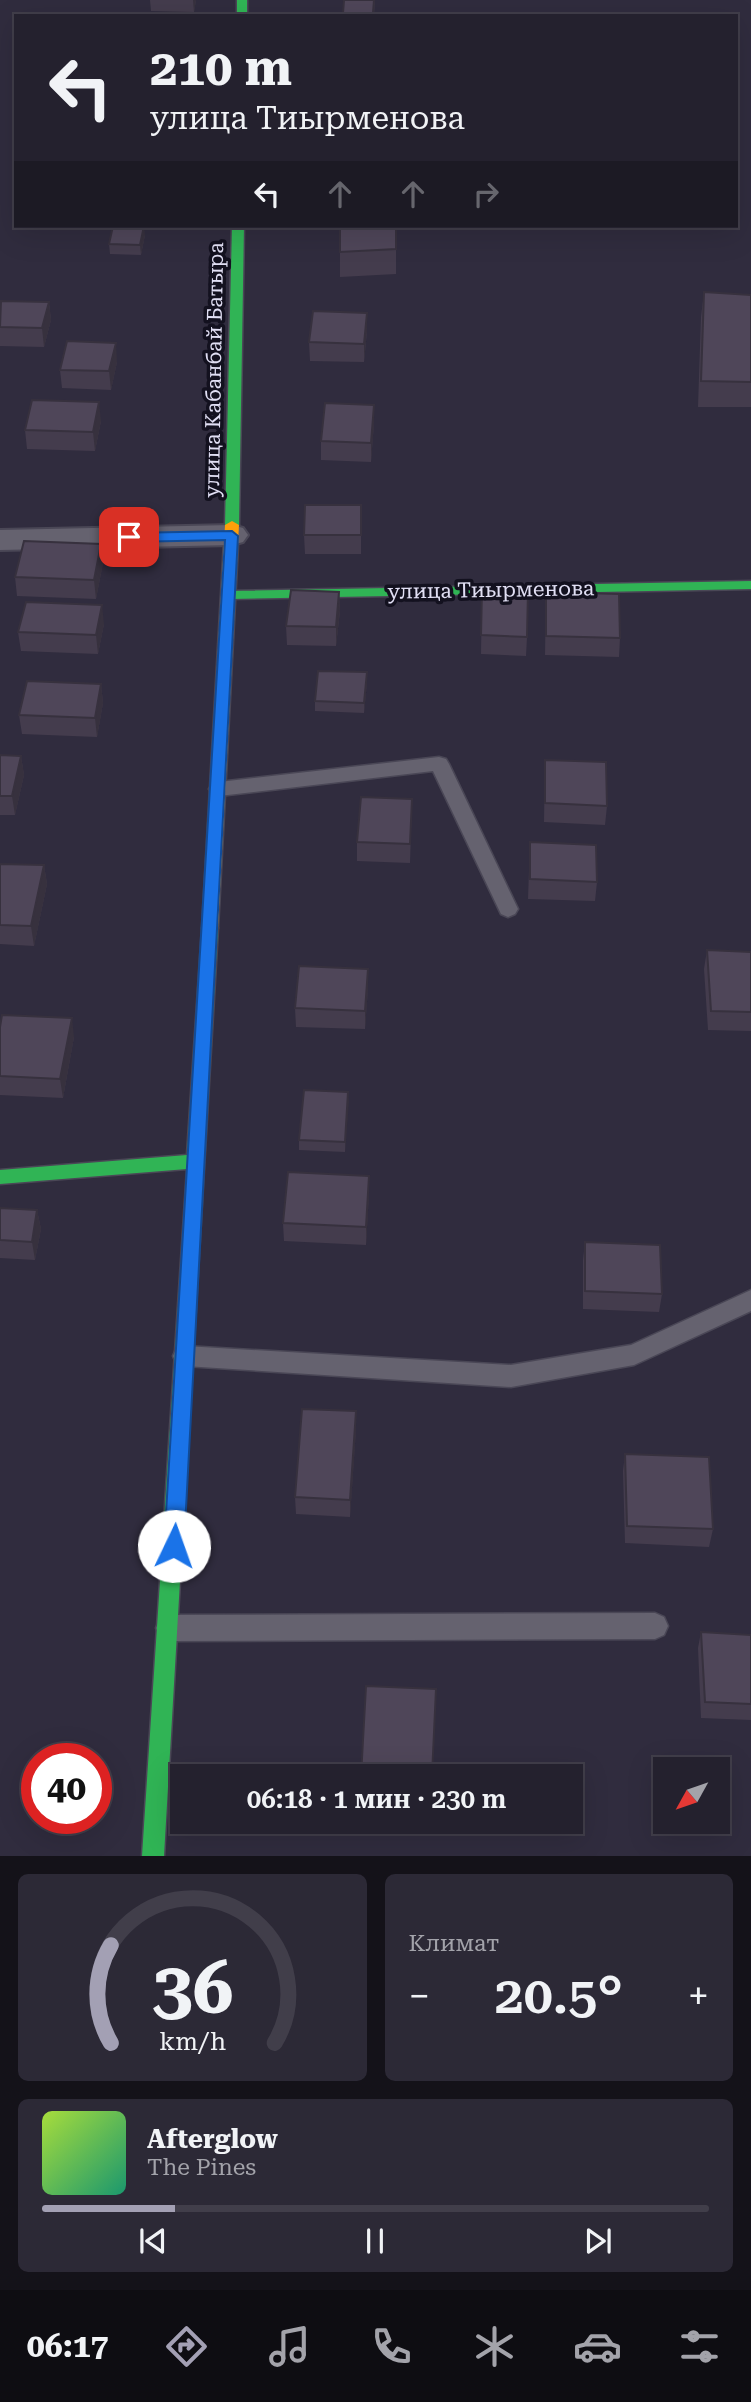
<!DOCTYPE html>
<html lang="ru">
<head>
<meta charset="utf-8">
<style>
	:root { --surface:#24212e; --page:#2c2936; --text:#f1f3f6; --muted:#a3a3aa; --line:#413e4a; --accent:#a3a0b4 }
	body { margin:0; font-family:"Roboto Serif",serif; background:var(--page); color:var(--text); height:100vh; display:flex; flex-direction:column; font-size:26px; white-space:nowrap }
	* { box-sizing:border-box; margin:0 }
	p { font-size:23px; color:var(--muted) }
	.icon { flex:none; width:38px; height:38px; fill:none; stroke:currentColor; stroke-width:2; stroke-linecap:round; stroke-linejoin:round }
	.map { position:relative; height:1856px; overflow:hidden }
	.drawer { display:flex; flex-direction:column; gap:18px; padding:18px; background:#141219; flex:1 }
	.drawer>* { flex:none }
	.banner { position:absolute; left:14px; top:14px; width:724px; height:214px; border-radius:0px; box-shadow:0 7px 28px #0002,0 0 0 2px var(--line); background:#24212e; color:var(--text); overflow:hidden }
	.needle { width:46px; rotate:230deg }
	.buttons { position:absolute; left:653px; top:1757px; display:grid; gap:14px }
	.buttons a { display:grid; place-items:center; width:77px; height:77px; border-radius:0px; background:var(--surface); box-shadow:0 7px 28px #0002,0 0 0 2px var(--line); font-size:35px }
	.speed { position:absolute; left:21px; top:1743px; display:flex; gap:14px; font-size:35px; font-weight:700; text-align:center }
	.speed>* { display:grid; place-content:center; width:91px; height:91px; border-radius:50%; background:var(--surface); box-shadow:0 7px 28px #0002,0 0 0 2px var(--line); line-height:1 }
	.speed .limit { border:10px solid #d22; background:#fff; color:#111 }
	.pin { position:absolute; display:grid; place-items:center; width:60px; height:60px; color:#fff; margin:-30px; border-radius:14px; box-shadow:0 4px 10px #0006 }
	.me { position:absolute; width:77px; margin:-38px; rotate:3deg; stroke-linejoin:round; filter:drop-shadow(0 0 5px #0008) }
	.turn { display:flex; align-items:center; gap:24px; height:147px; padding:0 21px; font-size:32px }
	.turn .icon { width:91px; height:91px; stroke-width:2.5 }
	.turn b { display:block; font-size:49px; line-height:60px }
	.lanes { display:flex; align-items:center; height:66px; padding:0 21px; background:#0003; justify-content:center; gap:35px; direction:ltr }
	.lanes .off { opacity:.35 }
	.big { font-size:52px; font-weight:600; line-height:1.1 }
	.drawer .card { flex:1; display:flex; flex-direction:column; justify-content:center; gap:10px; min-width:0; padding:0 24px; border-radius:10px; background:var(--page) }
	.drawer .dial { align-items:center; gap:0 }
	.dial svg { height:182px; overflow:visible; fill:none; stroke:var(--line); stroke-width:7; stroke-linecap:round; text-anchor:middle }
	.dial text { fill:var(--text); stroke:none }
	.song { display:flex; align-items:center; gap:21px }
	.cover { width:84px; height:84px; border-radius:10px; background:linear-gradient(135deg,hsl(80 70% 55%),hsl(160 70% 35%)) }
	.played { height:7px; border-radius:4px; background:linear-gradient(90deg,var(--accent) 20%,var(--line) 20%) }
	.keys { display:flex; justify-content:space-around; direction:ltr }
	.heat { display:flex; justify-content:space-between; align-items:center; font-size:38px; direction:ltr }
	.drawer .tiles { flex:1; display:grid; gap:18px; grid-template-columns:1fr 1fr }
	.card:last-child { grid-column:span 2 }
	.trip { position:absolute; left:170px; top:1764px; width:413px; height:70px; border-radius:0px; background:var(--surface); box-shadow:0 7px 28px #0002,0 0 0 2px var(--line); font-weight:600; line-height:70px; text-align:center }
	.tab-bar { display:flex; height:112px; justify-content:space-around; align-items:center; background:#0e0d12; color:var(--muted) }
	.tab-bar .icon { width:49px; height:49px }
	.tab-bar .selected { color:var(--accent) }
	.tab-bar b { font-size:32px; color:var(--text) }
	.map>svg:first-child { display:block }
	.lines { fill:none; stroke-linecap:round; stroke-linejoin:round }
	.lane-casing { stroke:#4a4756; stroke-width:3 }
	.street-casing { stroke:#4a4756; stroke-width:4 }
	.fast-casing { stroke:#4a4756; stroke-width:3 }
	.slow-casing { stroke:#4a4756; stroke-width:3 }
	.lane { fill:#65626f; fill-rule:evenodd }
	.street { fill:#65626f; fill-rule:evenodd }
	.fast { fill:#30b455; fill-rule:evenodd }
	.slow { fill:#ff9f0a; fill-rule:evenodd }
	.wall { fill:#443c4d }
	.shaded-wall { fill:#37313e }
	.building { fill:#4f4659; stroke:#37313e; stroke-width:2 }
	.route { fill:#1a73e8; stroke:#114b97; stroke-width:2 }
	.labels { text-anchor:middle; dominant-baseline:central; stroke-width:7; stroke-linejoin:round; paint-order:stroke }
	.street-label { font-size:21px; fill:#e1dff4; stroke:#13111f }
</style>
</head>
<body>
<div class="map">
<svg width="751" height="1856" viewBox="0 0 751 1856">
	<rect width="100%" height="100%" fill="#302c3e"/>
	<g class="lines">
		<!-- lane casing -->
		<g class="lane-casing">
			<path id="lane" d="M439 757 446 759 449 764 518 909 515 914 508 917 501 914 433 771 219 796 212 794 209 789 212 784 219 782Z
				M751 1290V1311L634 1365 511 1387 185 1366 176 1363 173 1356 176 1349 185 1346 511 1365 631 1345Z
				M655 1613 664 1617 668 1626 664 1635 655 1639 169 1641 160 1637 156 1628 160 1619 169 1615Z"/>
		</g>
		<!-- street casing -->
		<g class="street-casing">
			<path id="street" d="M232 525 243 528 248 535 243 542 232 545 0 550V530Z"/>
		</g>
		<!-- fast casing -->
		<g class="fast-casing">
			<path id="fast" d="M237 0H247V16H237Z
				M232 226H244L239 525 232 529 225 525Z
				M751 581V589L230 599 223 595 230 591Z
				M210 922 218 928 164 1856H142L187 1169 0 1184V1170L187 1155 202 928Z"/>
		</g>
		<!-- slow casing -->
		<g class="slow-casing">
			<path id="slow" d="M232 521 239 525 218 928 210 934 202 928 225 525Z"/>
		</g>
		<!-- lane -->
		<use href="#lane" class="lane"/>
		<!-- street -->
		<use href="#street" class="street"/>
		<!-- fast -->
		<use href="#fast" class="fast"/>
		<!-- slow -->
		<use href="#slow" class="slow"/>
	</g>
	<!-- wall -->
	<path class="wall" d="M150 0H196L194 12 151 11Z
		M344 0H375L374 16H343Z
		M66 226H106L105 228 66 227Z
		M340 226 396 249V274L340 277Z
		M145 235 141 255 110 254 109 244Z
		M704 292 751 295V407H698L701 317Z
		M49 302 51 320 44 347 0 346V304Z
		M367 331 364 362 310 361 309 342Z
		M117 362 111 390 62 388 60 370Z
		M101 421 95 451 27 449 25 430Z
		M374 423 371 462 321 460V441Z
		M361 505V554H305L304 535Z
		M101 544 103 563 96 599 17 596 15 577Z
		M482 589 527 637 526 656 481 654Z
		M339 592 340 611 336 646 287 645 286 626Z
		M546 592 620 638 619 657 545 655Z
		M104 624 98 654 21 651 18 632Z
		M367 682 364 713 315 711V701Z
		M101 684 103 703 97 737 22 734 19 715Z
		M0 755 21 756 24 775 15 815H0Z
		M545 760 607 806 605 825 544 822Z
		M412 799 410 863 357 861V842Z
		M530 842 597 882 595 901 528 899Z
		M0 864 44 865 47 884 34 946 0 944Z
		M707 950 751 952V1031L708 1030 704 969Z
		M368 988 365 1029 296 1027 295 1008Z
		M0 1027 74 1037 63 1098 0 1095Z
		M348 1092 345 1152 299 1150V1140Z
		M369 1194 366 1245 284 1241 283 1223Z
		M0 1208 37 1210 41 1229 35 1260 0 1258Z
		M585 1242 662 1294 659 1312 583 1309V1260Z
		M356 1411V1429L350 1517 296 1514 295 1497Z
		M625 1454 713 1529 709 1547 625 1543 623 1471Z
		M701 1632 751 1635V1720L701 1718 698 1648Z"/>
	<!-- shaded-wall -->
	<path class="shaded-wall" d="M193 0H196L194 12Z
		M144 226 145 235 141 255 140 245Z
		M49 302 51 320 44 347 42 328Z
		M367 313V331L364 362V344Z
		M116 343 117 362 111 390 109 371Z
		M99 402 101 421 95 451 93 432Z
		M374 405V423L371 462V443Z
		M101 544 103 563 96 599 94 580Z
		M339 592 340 611 336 646V627Z
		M102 605 104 624 98 654 96 635Z
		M367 672V682L364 713V703Z
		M101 684 103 703 97 737 95 718Z
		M21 756 24 775 15 815 12 796Z
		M44 865 47 884 34 946 31 926Z
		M368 969V988L365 1029V1011Z
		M72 1018 74 1037 63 1098 60 1079Z
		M348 1092 349 1102 345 1152V1142Z
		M369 1176V1194L366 1245V1227Z
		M37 1210 41 1229 35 1260 32 1242Z
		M356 1411V1429L350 1517V1500Z"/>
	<!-- building -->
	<path class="building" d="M344 0H374L373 13H343Z
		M113 226H144L140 245 109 244Z
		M340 226H396V249L340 252Z
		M704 292 751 295V382L701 381Z
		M1 301 49 302 42 328 0 327Z
		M313 311 367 313 364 344 309 342Z
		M67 341 116 343 109 371 60 370Z
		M32 400 99 402 93 432 25 430Z
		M325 403 374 405 371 443 321 441Z
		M305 505H361V535H304Z
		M24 541 101 544 94 580 15 577Z
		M482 589 528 590 527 637 481 635Z
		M291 590 339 592 336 627 286 626Z
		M546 592 619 594 620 638 546 636Z
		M26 602 102 605 96 635 18 632Z
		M318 671 367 672 364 703 315 701Z
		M27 681 101 684 95 718 19 715Z
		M0 755 21 756 12 796H0Z
		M545 760 606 762 607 806 545 803Z
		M361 797 412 799 410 844 357 842Z
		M530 842 596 845 597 882 530 879Z
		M0 864 44 865 31 926 0 925Z
		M707 950 751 952V1012L711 1011Z
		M299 966 368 969 365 1011 295 1008Z
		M2 1015 72 1018 60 1079 0 1076V1027Z
		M304 1090 348 1092 345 1142 299 1140Z
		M288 1172 369 1176 366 1227 283 1223Z
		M0 1208 37 1210 32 1242 0 1240Z
		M585 1242 660 1245 662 1294 585 1291Z
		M302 1409 356 1411 350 1500 295 1497Z
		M625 1454 709 1457 713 1529 627 1526Z
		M701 1632 751 1635V1704L705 1702Z
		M366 1686 436 1689 432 1776H361Z"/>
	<!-- route -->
	<path class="route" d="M232 531 238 536 184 1546 181 1553 174 1555 167 1553 164 1546 225 540 129 542 122 537 129 533Z"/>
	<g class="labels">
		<!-- street labels -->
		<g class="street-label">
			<text transform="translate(214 370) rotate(-89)">улица Кабанбай Батыра</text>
			<text transform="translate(491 590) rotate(-1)">улица Тиырменова</text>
		</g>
	</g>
</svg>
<div class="buttons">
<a><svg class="needle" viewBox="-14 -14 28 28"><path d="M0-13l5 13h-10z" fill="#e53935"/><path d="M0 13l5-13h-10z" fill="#a3a3aa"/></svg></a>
</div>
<div class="speed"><div class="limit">40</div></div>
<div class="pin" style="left:129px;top:537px;background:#d93025"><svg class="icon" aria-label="arrive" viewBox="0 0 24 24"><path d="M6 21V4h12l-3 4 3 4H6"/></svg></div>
<svg class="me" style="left:174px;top:1546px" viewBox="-20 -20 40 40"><circle r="19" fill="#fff"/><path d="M0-13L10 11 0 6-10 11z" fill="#1a73e8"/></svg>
<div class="trip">06:18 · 1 мин · 230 m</div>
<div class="banner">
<div class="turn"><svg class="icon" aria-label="left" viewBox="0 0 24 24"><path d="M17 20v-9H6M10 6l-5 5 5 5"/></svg><div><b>210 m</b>улица Тиырменова</div></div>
<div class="lanes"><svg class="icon" aria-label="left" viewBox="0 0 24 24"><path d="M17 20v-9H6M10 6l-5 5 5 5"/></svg><svg class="icon off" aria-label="ahead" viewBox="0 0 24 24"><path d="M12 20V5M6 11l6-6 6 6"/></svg><svg class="icon off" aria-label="ahead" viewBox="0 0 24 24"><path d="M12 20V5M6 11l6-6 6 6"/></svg><svg class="icon off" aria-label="right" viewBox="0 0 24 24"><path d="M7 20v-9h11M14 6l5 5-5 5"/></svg></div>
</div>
</div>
<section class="drawer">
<div class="tiles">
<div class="card dial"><svg viewBox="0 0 100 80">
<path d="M14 69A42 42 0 1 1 86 69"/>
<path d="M14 69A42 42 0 0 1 14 26" stroke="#a3a0b4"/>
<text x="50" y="56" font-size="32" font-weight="700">36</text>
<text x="50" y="72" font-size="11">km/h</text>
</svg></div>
<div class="card"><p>Климат</p>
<div class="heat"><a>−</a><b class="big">20.5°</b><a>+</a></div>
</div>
<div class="card">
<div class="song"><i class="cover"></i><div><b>Afterglow</b><p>The Pines</p></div></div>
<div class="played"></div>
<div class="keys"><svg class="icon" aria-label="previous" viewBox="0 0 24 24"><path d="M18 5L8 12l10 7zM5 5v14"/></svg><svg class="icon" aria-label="pause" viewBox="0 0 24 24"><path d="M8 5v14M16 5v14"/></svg><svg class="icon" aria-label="next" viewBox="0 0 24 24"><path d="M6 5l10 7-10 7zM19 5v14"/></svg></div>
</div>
</div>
</section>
<nav class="tab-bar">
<b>06:17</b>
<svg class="icon selected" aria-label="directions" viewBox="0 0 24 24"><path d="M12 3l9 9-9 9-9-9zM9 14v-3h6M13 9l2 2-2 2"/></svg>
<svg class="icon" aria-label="music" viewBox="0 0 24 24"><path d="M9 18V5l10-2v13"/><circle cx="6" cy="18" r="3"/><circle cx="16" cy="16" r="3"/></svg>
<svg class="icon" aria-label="phone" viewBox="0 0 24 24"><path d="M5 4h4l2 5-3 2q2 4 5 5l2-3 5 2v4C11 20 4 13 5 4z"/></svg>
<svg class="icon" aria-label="climate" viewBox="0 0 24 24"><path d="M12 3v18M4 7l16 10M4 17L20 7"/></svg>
<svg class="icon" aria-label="car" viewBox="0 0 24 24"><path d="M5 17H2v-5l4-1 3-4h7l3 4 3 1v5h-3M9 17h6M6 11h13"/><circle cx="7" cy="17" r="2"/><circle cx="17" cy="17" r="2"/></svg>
<svg class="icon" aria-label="filters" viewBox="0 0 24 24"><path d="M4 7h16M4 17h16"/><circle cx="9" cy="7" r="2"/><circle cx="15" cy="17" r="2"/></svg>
</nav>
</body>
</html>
